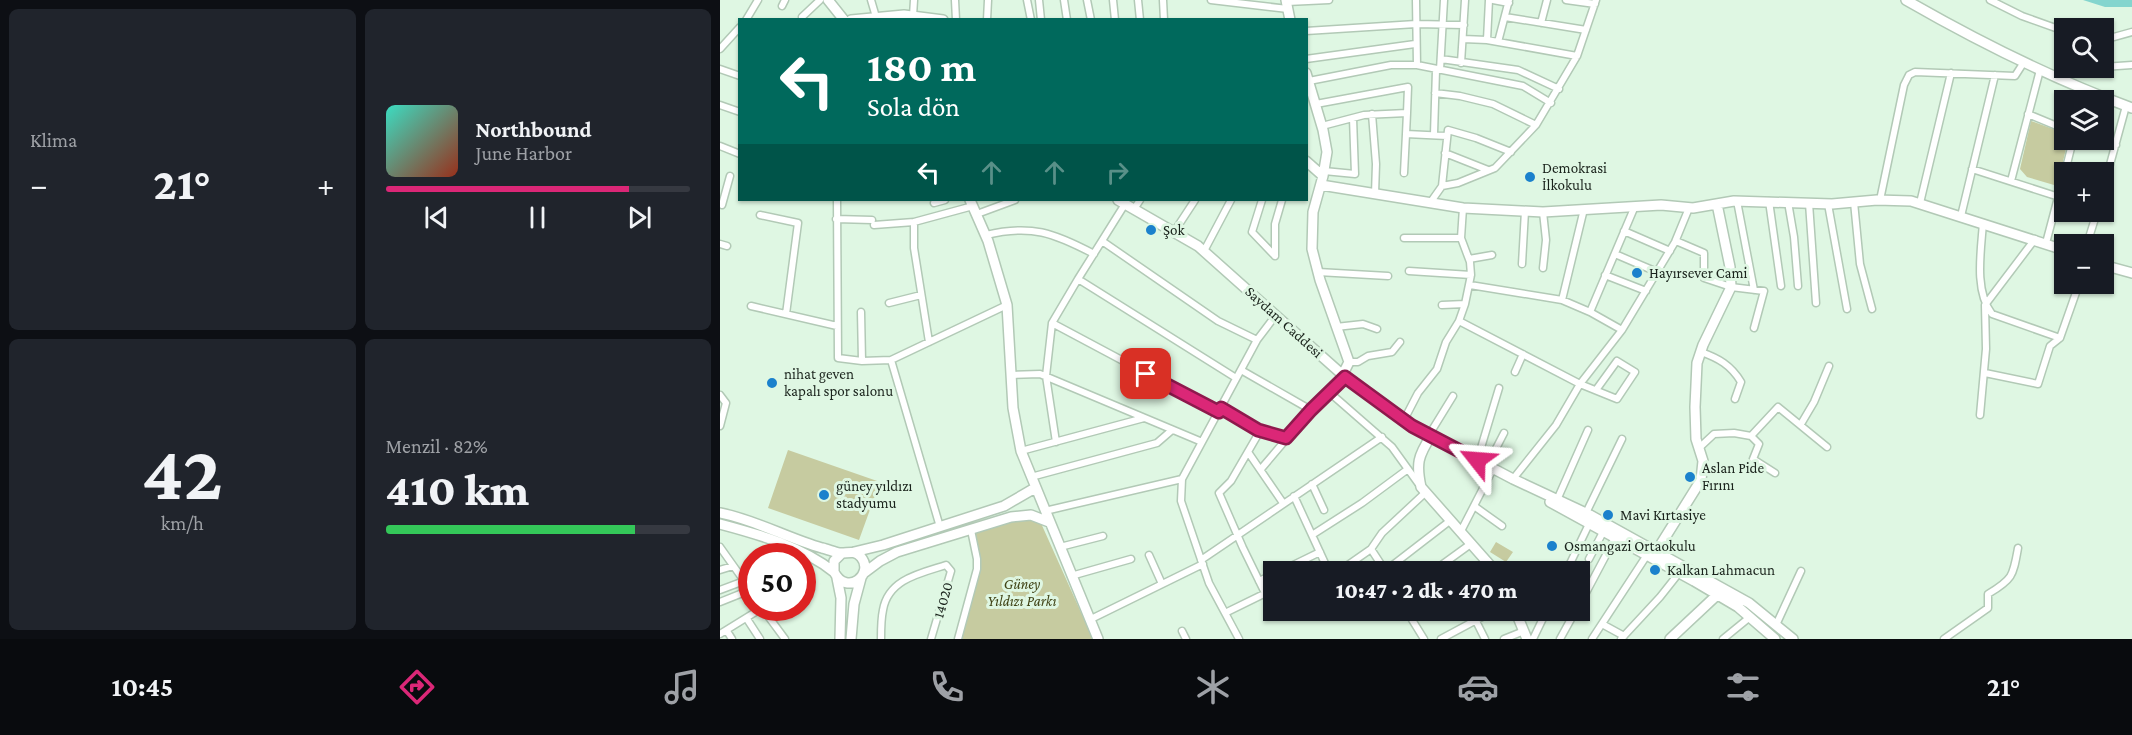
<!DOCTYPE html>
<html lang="tr">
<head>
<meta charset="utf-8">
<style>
	:root { --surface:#171b24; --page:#20242c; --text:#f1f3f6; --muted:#9ea1a6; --line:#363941; --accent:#db2777 }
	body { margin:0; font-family:"Crimson Pro",serif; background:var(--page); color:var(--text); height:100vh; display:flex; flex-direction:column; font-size:22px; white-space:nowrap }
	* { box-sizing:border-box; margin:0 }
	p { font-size:20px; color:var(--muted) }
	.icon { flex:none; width:33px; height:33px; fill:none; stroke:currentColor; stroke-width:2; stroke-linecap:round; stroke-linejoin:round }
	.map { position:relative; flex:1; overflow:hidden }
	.drawer { display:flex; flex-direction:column; gap:9px; padding:9px; background:#0d0f14; width:720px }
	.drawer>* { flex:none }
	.banner { position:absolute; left:18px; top:18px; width:570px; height:183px; border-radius:0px; box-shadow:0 2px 4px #0004; background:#00695c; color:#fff; overflow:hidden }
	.tools { position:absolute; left:1334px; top:18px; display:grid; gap:12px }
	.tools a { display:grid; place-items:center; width:60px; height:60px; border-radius:0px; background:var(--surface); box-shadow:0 2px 4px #0004; font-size:30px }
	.speed { position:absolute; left:18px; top:543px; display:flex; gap:12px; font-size:30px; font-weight:700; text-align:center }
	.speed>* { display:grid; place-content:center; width:78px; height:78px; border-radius:50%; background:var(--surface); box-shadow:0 2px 4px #0004; line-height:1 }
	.speed .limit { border:9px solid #d22; background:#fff; color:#111 }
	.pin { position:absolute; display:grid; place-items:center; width:51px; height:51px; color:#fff; margin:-26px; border-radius:12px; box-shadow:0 3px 9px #0006 }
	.me { position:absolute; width:66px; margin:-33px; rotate:298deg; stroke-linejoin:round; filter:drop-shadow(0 0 4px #0008) }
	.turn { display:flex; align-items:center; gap:21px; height:126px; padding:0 30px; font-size:27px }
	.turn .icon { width:78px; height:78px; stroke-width:2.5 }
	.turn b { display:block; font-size:42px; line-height:51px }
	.lanes { display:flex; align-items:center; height:57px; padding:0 30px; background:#0003; justify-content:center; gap:30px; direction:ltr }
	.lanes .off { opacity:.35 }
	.big { font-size:45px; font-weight:800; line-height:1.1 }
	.drawer .card { flex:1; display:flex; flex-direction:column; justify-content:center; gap:9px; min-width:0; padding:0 21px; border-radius:9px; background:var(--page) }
	.drawer .dial { align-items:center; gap:0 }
	.dial b { font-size:78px; line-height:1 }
	.song { display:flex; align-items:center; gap:18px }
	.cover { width:72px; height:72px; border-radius:9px; background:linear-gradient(135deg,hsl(170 70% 55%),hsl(10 70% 35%)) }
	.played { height:6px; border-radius:3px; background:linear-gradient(90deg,var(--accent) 80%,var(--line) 80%) }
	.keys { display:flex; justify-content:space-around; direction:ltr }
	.heat { display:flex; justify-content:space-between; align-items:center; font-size:33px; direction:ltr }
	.charge { height:9px; border-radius:4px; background:linear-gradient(90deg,#34c759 82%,var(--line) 0) }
	.drawer .tiles { flex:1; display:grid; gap:9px; grid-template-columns:repeat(2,1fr) }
	.trip { position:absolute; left:543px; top:561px; width:327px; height:60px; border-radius:0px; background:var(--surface); box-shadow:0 2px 4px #0004; font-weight:800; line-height:60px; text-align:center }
	.tab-bar { display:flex; height:96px; justify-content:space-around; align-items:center; background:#090b0e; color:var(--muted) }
	.tab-bar .icon { width:42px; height:42px }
	.tab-bar .selected { color:var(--accent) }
	.tab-bar b { font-size:27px; color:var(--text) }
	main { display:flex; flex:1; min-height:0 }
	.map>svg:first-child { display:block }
	.green { fill:#c6cba0 }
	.water { fill:#84d5ce }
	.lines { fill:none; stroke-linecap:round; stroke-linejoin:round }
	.street-casing { stroke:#b2c9b6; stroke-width:9 }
	.secondary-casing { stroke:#b2c9b6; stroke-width:12 }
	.street { stroke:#fff; stroke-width:6 }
	.secondary { stroke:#fff; stroke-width:9 }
	.route-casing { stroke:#8e194d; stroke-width:15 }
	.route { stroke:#db2777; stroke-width:10 }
	.poi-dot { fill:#1b81cc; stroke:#dff7e3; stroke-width:2 }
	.labels { text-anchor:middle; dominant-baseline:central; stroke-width:6; stroke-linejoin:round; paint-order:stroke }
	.poi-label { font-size:15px; fill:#1a231c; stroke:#dff7e3; text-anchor:start }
	.street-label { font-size:15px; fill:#1a231c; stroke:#dff7e3 }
	.park-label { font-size:15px; font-style:italic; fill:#3f4214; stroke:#dff7e3 }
</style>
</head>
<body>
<main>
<section class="drawer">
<div class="tiles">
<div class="card"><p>Klima</p>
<div class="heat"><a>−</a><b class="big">21°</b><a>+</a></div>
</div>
<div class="card">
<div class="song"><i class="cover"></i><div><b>Northbound</b><p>June Harbor</p></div></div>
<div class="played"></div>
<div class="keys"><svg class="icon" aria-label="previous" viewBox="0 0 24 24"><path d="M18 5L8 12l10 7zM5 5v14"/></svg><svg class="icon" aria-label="pause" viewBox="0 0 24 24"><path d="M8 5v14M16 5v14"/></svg><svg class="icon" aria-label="next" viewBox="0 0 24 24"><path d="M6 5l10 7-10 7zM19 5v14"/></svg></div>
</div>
<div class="card dial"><b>42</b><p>km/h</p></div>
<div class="card"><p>Menzil · 82%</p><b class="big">410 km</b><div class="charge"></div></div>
</div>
</section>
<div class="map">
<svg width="1412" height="639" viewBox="0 0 1412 639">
	<rect width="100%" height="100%" fill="#dff7e3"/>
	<!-- green -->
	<path class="green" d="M1311 121 1344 133V140H1348L1338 183 1334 185 1307 177 1300 169Z
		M68 450 160 482 139 540 48 508Z
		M307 517 320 521 373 639H238L258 577V556L251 530Z
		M776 542 793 552 786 562 770 552Z"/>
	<!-- water -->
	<path class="water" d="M1363 0H1412V7H1385Z"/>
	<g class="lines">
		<!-- street casing -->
		<g class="street-casing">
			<path id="street" d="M151 0 156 17
				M235 0 236 20
				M307 0 311 20
				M319 0 321 20
				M344 0 347 20
				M367 0 371 20
				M393 0 395 20
				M418 0 420 20
				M443 0 444 20
				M491 0 568 9
				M696 0 697 65
				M773 0 789 3
				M846 0 875 4
				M1270 0 1302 16 1344 31
				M567 2 609 0
				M62 6 65 0
				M193 16 194 0
				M82 17 100 0
				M785 17 866 30
				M26 20 38 0
				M267 20 268 0
				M821 23 827 0
				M586 31 696 24 744 25
				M743 39 767 40 857 56
				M767 40 769 0
				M1383 40 1412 32
				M778 42 789 0
				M0 49 20 27
				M586 59 695 44
				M721 59 798 70 839 89
				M741 63 745 0
				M1383 67 1412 65
				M0 69 20 76
				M720 70 724 0
				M1335 76 1364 68
				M589 81 671 65H697L803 86 831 103
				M715 93 740 96 773 104 816 125
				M596 104 688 87 687 113
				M0 105 20 112
				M652 114 656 164 655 194
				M1308 114 1344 129
				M602 126 644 115 687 113 686 134 727 136
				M714 134 716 70
				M1377 140 1396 145
				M0 146 20 154
				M725 153 768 170
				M1252 169 1339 197
				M604 171 635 174 633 118
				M1345 172 1353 140
				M684 173 686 134
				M1291 181 1320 70
				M722 186 728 130 756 138 791 152
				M1383 190 1406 106
				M117 200 118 358 142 361 171 360 287 305
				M542 200 532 232 555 256
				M1160 200 1184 85 1189 75 1195 72 1295 76 1304 62
				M1017 201 1034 290
				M1049 201 1061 286
				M1068 202 1074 237 1078 286
				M1134 202 1140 264 1152 309
				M214 203 225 200
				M710 203 722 186 738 183 775 168 816 125 857 56 876 0
				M1089 203 1096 303
				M1200 203 1231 73
				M1108 204 1127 309
				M2 205 10 176
				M414 209 420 200
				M823 212 826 240 823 268
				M257 214 295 200
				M40 215 78 223 66 314
				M1241 216 1275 75
				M116 219 152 220
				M1263 223C1261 251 1254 291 1272 314L1340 338 1359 284
				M154 225 194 222
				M904 231 950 251
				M454 232 475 200
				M266 235C311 224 334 233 374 254
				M684 238H741
				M382 241 498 321 537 340
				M956 241 984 253V278L1011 287 1044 291 1034 328
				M1326 243 1344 175
				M0 244 7 246
				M1367 244 1377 212
				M484 251 511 200
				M895 254 937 272
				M555 256V224L562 200
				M749 259 772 255
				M802 264 805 211
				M689 271 751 275
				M598 272 668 276
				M885 275 926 291
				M358 279 516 378
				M750 285 842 300 870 312 902 330
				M842 300 864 209
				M169 303 201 295
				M722 305 745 304
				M31 306 117 326
				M141 312 142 361
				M870 312 915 206
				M739 321 860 384 897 399 915 372 897 361 876 390
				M332 323 499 412
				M616 327 643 324 657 329
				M209 342 194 248V222L253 206
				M981 352C998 358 1011 365 1021 382L1015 399
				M171 360 220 527
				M629 362H638L648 356 672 352 680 342
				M521 370 591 410
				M795 372 803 354
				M1265 373 1318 384 1330 346 1340 338
				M291 375 320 374 482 442
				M609 392 672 447 698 483
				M0 395 6 403 0 426
				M502 408 538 431 566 438
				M1260 415 1266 349 1265 305 1315 239
				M684 420 698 393 717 369 726 342 739 321 745 304 751 275 750 262 741 238 743 208
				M1081 424 1094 402 1109 366
				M540 431 511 481 499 493 523 548 545 593
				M709 435 733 396
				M1031 436 1039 444 1033 459 1055 473
				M336 442 326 376 332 323 358 279 405 204
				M979 448 994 434 1014 433 1031 436 1058 407 1107 447
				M301 451 424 418
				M528 452 563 503
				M757 461 779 388
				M767 466 784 433
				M541 469 591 410 625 377
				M311 477 437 443 452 430
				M793 479 836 425 860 384 902 330 955 242 969 208
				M592 484 604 510
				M574 496 609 572
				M837 500 868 430
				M754 506 782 526
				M325 511 462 479
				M866 513 902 439
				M741 531 773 469
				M592 535 642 503 688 469
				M0 547 32 592
				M340 547 383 536
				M651 549 666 572
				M429 555 442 584
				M869 559 883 532
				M481 560 662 437
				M0 570 13 566
				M665 571 731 520
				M559 572 600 552
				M618 572 651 549 662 533 706 492
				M712 572 752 543
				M753 572 768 561
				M846 572 869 524
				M351 576 411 559
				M539 581 554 574
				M0 590 24 581
				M0 602 30 590
				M860 604 895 538
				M42 608 65 639
				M686 610 704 639
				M505 613 554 589
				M27 619 40 639
				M369 620 483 564
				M756 621 765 639
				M882 624 904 636
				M1056 625 1081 571
				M7 631 12 639
				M462 631 466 639
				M0 634 42 608
				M161 639C161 629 161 619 163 610 168 579 201 573 226 565L231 571 211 639
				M238 639 257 569V559L251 530
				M519 639 489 583 461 501 462 479 537 340 556 315
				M721 639 775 610
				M784 639 804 631
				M813 639 827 610
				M840 639 856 610
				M872 639 927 555
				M901 639 940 597 959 573
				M1003 639 1030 617
				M1224 639 1268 608V594C1293 579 1293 576 1298 548"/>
		</g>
		<!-- secondary casing -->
		<g class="secondary-casing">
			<path id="secondary" d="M108 0 124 20
				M566 0 570 20
				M1186 0C1259 42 1333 79 1412 108
				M131 20 184 15 223 20
				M586 73 603 130 607 152 603 176 593 212 592 249 600 280 629 362 623 374
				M586 161 603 176
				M601 185 743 208 823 212 941 205 973 208 1014 201 1112 204 1157 200 1191 201 1344 250
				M250 200 268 241 287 305 293 408 301 451 378 639
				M398 200 478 246 625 377 692 426 793 479 870 515 1029 603 1073 639
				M1383 265 1412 273
				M711 436C698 456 696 464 701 487L776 572
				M830 502 974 581 1018 607 1055 639
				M0 513C36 520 67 538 102 548 107 549 114 552 119 553 127 554 134 549 141 557 155 574 127 597 114 572V561L122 553
				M0 524C38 534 83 547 114 572
				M134 552 163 545 284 506 315 488
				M936 552 981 480 983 461 976 439 975 407 977 363 983 345 1011 287 1010 267 997 204
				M144 573 160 561 177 552 291 517 311 515 329 522
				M117 578 121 598 120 639
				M795 610 807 639
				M131 639 134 604 141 578
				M950 639 997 595"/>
		</g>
		<!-- street -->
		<use href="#street" class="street"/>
		<!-- secondary -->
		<use href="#secondary" class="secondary"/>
	</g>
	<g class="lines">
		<!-- route casing -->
		<g class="route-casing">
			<path id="route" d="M426 374 499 412 501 408 538 430 566 438 591 410 625 377 692 426 757 460"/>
		</g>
		<!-- route -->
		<use href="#route" class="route"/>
	</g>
	<!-- markers -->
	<g class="poi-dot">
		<circle cx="810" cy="177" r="6"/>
		<circle cx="431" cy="230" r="6"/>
		<circle cx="917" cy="273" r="6"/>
		<circle cx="52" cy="383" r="6"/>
		<circle cx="970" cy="477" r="6"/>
		<circle cx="104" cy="495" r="6"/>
		<circle cx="888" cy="515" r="6"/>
		<circle cx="832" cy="546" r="6"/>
		<circle cx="935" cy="570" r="6"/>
	</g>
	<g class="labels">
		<!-- poi labels -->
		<g class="poi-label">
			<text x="822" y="168">Demokrasi<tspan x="822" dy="17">İlkokulu</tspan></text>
			<text x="443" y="230">Şok</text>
			<text x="929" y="273">Hayırsever Cami</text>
			<text x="64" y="374">nihat geven<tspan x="64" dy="17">kapalı spor salonu</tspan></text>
			<text x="982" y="468">Aslan Pide<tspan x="982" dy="17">Fırını</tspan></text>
			<text x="116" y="486">güney yıldızı<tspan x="116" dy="17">stadyumu</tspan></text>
			<text x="900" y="515">Mavi Kırtasiye</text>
			<text x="844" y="546">Osmangazi Ortaokulu</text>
			<text x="947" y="570">Kalkan Lahmacun</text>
		</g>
		<!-- street labels -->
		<g class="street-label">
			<text transform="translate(564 322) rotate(42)">Saydam Caddesi</text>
			<text transform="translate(223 600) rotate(-74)">14020</text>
		</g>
		<!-- park labels -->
		<g class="park-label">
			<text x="302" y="584">Güney<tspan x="302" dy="17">Yıldızı Parkı</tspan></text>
		</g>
	</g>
</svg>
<div class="tools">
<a><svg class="icon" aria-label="search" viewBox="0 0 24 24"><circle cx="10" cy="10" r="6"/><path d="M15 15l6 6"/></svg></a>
<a><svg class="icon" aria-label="layers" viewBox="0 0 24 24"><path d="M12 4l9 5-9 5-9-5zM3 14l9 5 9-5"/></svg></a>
<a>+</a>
<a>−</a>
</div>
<div class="speed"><div class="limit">50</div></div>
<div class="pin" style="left:426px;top:374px;background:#d93025"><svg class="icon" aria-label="arrive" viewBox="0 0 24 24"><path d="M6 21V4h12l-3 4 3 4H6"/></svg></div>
<svg class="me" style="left:757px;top:460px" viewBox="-20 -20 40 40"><path d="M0-17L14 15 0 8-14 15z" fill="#db2777" stroke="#fff" stroke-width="4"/></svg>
<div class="trip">10:47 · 2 dk · 470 m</div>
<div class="banner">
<div class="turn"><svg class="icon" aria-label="left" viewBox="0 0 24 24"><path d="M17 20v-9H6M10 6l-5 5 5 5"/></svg><div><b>180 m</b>Sola dön</div></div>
<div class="lanes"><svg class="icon" aria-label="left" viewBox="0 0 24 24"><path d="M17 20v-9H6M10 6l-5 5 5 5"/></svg><svg class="icon off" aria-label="ahead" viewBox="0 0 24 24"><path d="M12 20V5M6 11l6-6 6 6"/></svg><svg class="icon off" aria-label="ahead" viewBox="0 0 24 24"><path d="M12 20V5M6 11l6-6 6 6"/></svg><svg class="icon off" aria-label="right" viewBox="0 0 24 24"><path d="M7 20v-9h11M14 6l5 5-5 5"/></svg></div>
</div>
</div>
</main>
<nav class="tab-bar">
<b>10:45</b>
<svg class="icon selected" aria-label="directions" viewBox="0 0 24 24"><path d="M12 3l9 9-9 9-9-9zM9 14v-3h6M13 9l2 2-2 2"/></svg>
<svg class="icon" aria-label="music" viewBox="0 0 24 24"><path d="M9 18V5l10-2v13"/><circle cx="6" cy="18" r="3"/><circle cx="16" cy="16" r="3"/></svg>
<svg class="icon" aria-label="phone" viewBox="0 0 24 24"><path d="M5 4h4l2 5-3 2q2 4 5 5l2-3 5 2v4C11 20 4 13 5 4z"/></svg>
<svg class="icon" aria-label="climate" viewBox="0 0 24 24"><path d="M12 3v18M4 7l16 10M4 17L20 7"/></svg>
<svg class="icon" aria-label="car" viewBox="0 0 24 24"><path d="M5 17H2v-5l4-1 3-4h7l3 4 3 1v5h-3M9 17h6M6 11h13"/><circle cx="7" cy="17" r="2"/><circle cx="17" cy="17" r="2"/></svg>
<svg class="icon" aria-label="filters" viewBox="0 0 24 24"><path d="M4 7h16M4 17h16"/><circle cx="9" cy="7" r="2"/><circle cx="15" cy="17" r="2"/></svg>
<b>21°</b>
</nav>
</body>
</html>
